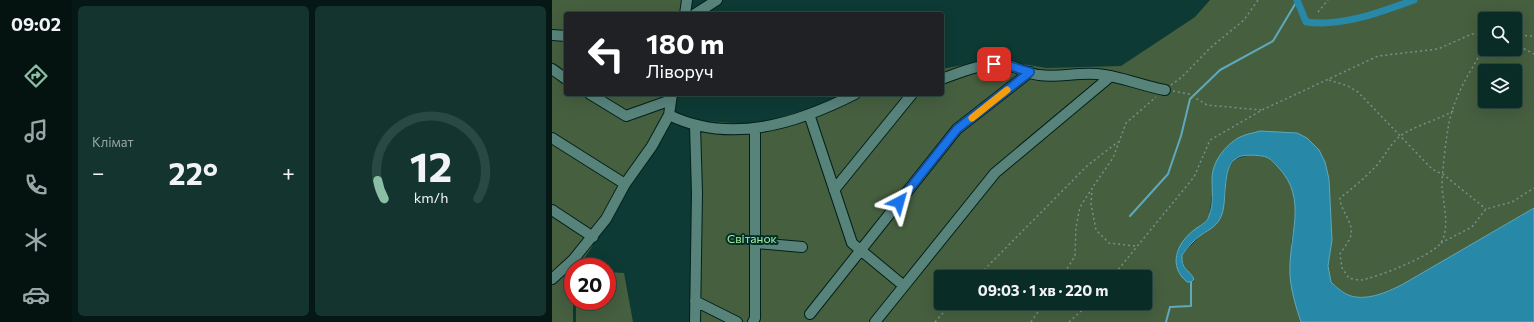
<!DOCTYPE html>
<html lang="uk">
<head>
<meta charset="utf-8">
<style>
	:root { --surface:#0a2c27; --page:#13342f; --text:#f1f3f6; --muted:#99a7a7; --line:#2a4844; --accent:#8abfa5 }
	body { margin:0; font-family:Commissioner,sans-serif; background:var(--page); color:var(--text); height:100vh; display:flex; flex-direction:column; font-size:15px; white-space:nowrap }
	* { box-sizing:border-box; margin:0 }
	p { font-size:13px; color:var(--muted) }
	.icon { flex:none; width:22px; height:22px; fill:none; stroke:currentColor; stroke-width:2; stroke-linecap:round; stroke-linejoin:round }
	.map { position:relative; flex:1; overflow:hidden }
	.sheet { display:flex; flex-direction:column; gap:6px; padding:6px; background:#061815; width:480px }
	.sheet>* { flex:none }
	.banner { position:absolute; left:12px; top:12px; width:380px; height:84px; border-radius:4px; box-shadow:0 4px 16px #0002,0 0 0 1px var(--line); background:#202124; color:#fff; overflow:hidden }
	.controls { position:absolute; left:926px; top:12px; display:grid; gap:8px }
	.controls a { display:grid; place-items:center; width:44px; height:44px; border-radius:4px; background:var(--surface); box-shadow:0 4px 16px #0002,0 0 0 1px var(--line); font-size:20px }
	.speed { position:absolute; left:12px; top:258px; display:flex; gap:8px; font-size:20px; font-weight:700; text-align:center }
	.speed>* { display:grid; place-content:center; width:52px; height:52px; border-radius:50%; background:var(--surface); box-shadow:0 4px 16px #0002,0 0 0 1px var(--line); line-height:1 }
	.speed .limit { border:6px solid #d22; background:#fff; color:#111 }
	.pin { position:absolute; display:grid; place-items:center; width:34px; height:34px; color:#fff; margin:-17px; border-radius:8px; box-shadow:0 2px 6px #0006 }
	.me { position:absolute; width:44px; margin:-22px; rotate:39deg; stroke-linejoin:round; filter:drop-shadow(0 0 3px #0008) }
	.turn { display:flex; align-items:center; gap:14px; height:84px; padding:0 16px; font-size:18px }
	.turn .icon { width:52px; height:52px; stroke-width:2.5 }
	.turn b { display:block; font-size:28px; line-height:34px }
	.big { font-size:30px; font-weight:700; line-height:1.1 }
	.sheet .widget { flex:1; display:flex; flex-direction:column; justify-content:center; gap:6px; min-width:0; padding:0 14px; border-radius:6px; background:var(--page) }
	.sheet .dial { align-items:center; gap:0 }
	.dial svg { height:104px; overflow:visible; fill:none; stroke:var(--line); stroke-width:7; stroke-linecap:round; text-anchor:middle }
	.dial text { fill:var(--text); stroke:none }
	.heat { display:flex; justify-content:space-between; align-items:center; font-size:22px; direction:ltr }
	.sheet .tiles { flex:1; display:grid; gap:6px; grid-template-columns:repeat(2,1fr) }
	.trip { position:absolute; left:382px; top:270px; width:218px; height:40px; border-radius:4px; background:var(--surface); box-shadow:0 4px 16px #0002,0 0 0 1px var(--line); font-weight:700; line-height:40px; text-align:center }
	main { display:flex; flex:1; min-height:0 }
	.dock { display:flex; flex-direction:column; width:72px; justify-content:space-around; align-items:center; background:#041210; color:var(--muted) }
	.dock .icon { width:28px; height:28px }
	.dock .active { color:var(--accent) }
	.dock b { font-size:18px; color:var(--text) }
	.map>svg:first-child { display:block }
	.green { fill:#465f3f; fill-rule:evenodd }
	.water { fill:#2788a7; stroke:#5ea9bd }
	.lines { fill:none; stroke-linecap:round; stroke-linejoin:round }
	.stream { stroke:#5ea9bd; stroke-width:2 }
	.canal { stroke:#2788a7; stroke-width:7 }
	.minor-casing { stroke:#00201b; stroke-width:12 }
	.path { stroke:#70938d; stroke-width:1.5; stroke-dasharray:2 3; stroke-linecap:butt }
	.minor { stroke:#58837b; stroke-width:10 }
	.route-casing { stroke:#114b97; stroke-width:10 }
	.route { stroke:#1a73e8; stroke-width:7 }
	.slow { stroke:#f59e0b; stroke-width:7 }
	.labels { text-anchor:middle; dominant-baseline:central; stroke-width:4; stroke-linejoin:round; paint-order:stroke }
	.park-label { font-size:12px; fill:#acec99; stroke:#00302a }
</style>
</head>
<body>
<main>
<nav class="dock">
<b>09:02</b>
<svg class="icon active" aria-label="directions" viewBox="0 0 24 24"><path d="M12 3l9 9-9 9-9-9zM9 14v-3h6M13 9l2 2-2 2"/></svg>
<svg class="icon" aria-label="music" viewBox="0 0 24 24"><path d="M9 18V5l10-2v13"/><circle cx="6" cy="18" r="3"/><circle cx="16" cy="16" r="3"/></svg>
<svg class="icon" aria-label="phone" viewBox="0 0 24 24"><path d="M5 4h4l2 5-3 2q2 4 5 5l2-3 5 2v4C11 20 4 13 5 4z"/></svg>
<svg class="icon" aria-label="climate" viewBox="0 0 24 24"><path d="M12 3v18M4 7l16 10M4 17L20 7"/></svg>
<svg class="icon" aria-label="car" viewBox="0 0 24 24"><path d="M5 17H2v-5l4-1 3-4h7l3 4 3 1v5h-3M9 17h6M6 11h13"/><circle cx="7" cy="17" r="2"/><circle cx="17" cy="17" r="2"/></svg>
</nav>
<section class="sheet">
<div class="tiles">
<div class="widget"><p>Клімат</p>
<div class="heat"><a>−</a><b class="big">22°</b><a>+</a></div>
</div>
<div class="widget dial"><svg viewBox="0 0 100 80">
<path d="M14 69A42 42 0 1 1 86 69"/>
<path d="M14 69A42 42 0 0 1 9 55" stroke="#8abfa5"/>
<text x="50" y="56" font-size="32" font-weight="700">12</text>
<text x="50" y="72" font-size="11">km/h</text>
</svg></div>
</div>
</section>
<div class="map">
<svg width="982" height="322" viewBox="0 0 982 322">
	<rect width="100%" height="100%" fill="#0d3a34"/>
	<!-- green -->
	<path class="green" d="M0 0H137L136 14H14V94H125L123 111 112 122 47 222 40 247 26 267H21V322H0Z
		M658 0H982V208L853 283C838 291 817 301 799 296 792 294 785 287 779 282L776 267 780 240 777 179 745 133 708 131 660 177V194L657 217 651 224 641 231 624 255 633 270 630 263V255L649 235 656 231 673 200 674 180 677 168 683 159 699 155 716 157 733 174 739 186 744 201 742 228 739 243 744 305 749 322H141L144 120 191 124 212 122 265 106 291 94H390V69L442 59 494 68 569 66 643 17ZM933 19H963V49H933ZM933 71H963V101H933ZM389 277H593V303H389Z
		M55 272 72 273 81 322H24V301H55Z"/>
	<!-- water -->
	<path class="water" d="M708 131 745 133 755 138 767 150 773 162 777 179 780 240 776 266 779 282C784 287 792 294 799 296 817 301 838 291 853 283L982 208V322H749C744 307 739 291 738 275 736 236 757 199 726 167 721 162 718 157 710 156 702 155 689 154 683 159 670 169 675 200 670 214 666 226 658 229 649 235 642 240 635 248 630 255 629 270 636 268 642 279L639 282H635C616 266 624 244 642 230 647 226 655 223 657 216 662 204 660 191 660 179 660 162 673 145 688 137 694 134 702 133 708 131Z"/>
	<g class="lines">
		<!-- stream -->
		<path class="stream" d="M578 216 616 174 629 136 638 99 668 70 721 41 745 1
			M614 322 618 307 639 306V282"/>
		<!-- canal -->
		<path class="canal" d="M745 0 754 22C790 27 829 12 862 0"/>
		<!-- minor casing -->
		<g class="minor-casing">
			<path id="minor" d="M133 14 135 0
				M143 14 165 0
				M0 35 14 36
				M0 69 14 79
				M390 79C411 71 435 61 458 66 468 68 477 74 487 75 507 78 525 72 545 74 568 76 590 86 613 90
				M38 94 74 116 119 100
				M257 114 300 243 352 286 443 173 559 76
				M117 115C179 145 246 123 303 94
				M143 125 145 193 143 322
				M0 138 73 184
				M282 190 360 94
				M0 210 41 237
				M204 243 250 247
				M0 279 21 260 54 219 73 184 100 146 117 115 120 94
				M143 301 185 322
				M258 314 405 129 478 72
				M201 322 203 318V129
				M323 322 352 286"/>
		</g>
		<!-- path -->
		<path class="path" d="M766 12 776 0
			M963 35 982 36
			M963 44 982 54
			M777 80 796 86 806 92 880 169 892 175 934 209
			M619 85 630 77 658 48 692 20 706 0
			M621 91 637 94 655 105 709 110
			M901 111C884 121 864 125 848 136 838 144 833 156 825 165 814 177 801 188 788 198 788 211 804 224 798 238 796 243 791 249 788 254L790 268 797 278C800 279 805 280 809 280 824 278 879 256 888 244 899 229 891 203 890 187 890 172 894 138 897 123 903 94 918 72 933 46
			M889 243 920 227 934 209 960 202 982 188
			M583 246 557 243 544 230 539 204 540 188 561 158 574 123 604 97
			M425 277 536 165 566 142
			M510 277 523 256 524 227 528 207 539 190
			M560 277 642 177 658 140 710 110 826 56 886 49 920 34H929L933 38
			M383 322 400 303
			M479 322 492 303
			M517 322 538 303"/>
		<!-- minor -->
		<use href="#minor" class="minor"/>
	</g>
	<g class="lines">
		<!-- route casing -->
		<g class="route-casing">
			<path id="route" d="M347 202 405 129 478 72 458 66 442 64"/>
		</g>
		<!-- route -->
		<use href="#route" class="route"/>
		<!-- slow -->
		<path class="slow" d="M420 118 455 90"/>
	</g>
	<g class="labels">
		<!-- park labels -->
		<g class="park-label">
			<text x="200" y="238">Світанок</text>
		</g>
	</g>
</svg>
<div class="controls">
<a><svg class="icon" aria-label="search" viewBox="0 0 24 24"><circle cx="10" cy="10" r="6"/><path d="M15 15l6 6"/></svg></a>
<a><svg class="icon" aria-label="layers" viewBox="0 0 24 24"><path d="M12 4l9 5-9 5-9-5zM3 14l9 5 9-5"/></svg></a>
</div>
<div class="speed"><div class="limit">20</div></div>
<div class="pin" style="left:442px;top:64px;background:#d93025"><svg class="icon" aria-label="arrive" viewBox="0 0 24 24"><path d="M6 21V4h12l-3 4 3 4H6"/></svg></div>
<svg class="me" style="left:347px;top:202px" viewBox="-20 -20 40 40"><path d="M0-17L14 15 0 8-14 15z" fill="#1a73e8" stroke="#fff" stroke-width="4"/></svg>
<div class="trip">09:03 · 1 хв · 220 m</div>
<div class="banner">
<div class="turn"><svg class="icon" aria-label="left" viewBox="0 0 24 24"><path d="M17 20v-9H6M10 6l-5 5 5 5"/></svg><div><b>180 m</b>Ліворуч</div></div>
</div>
</div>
</main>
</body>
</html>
